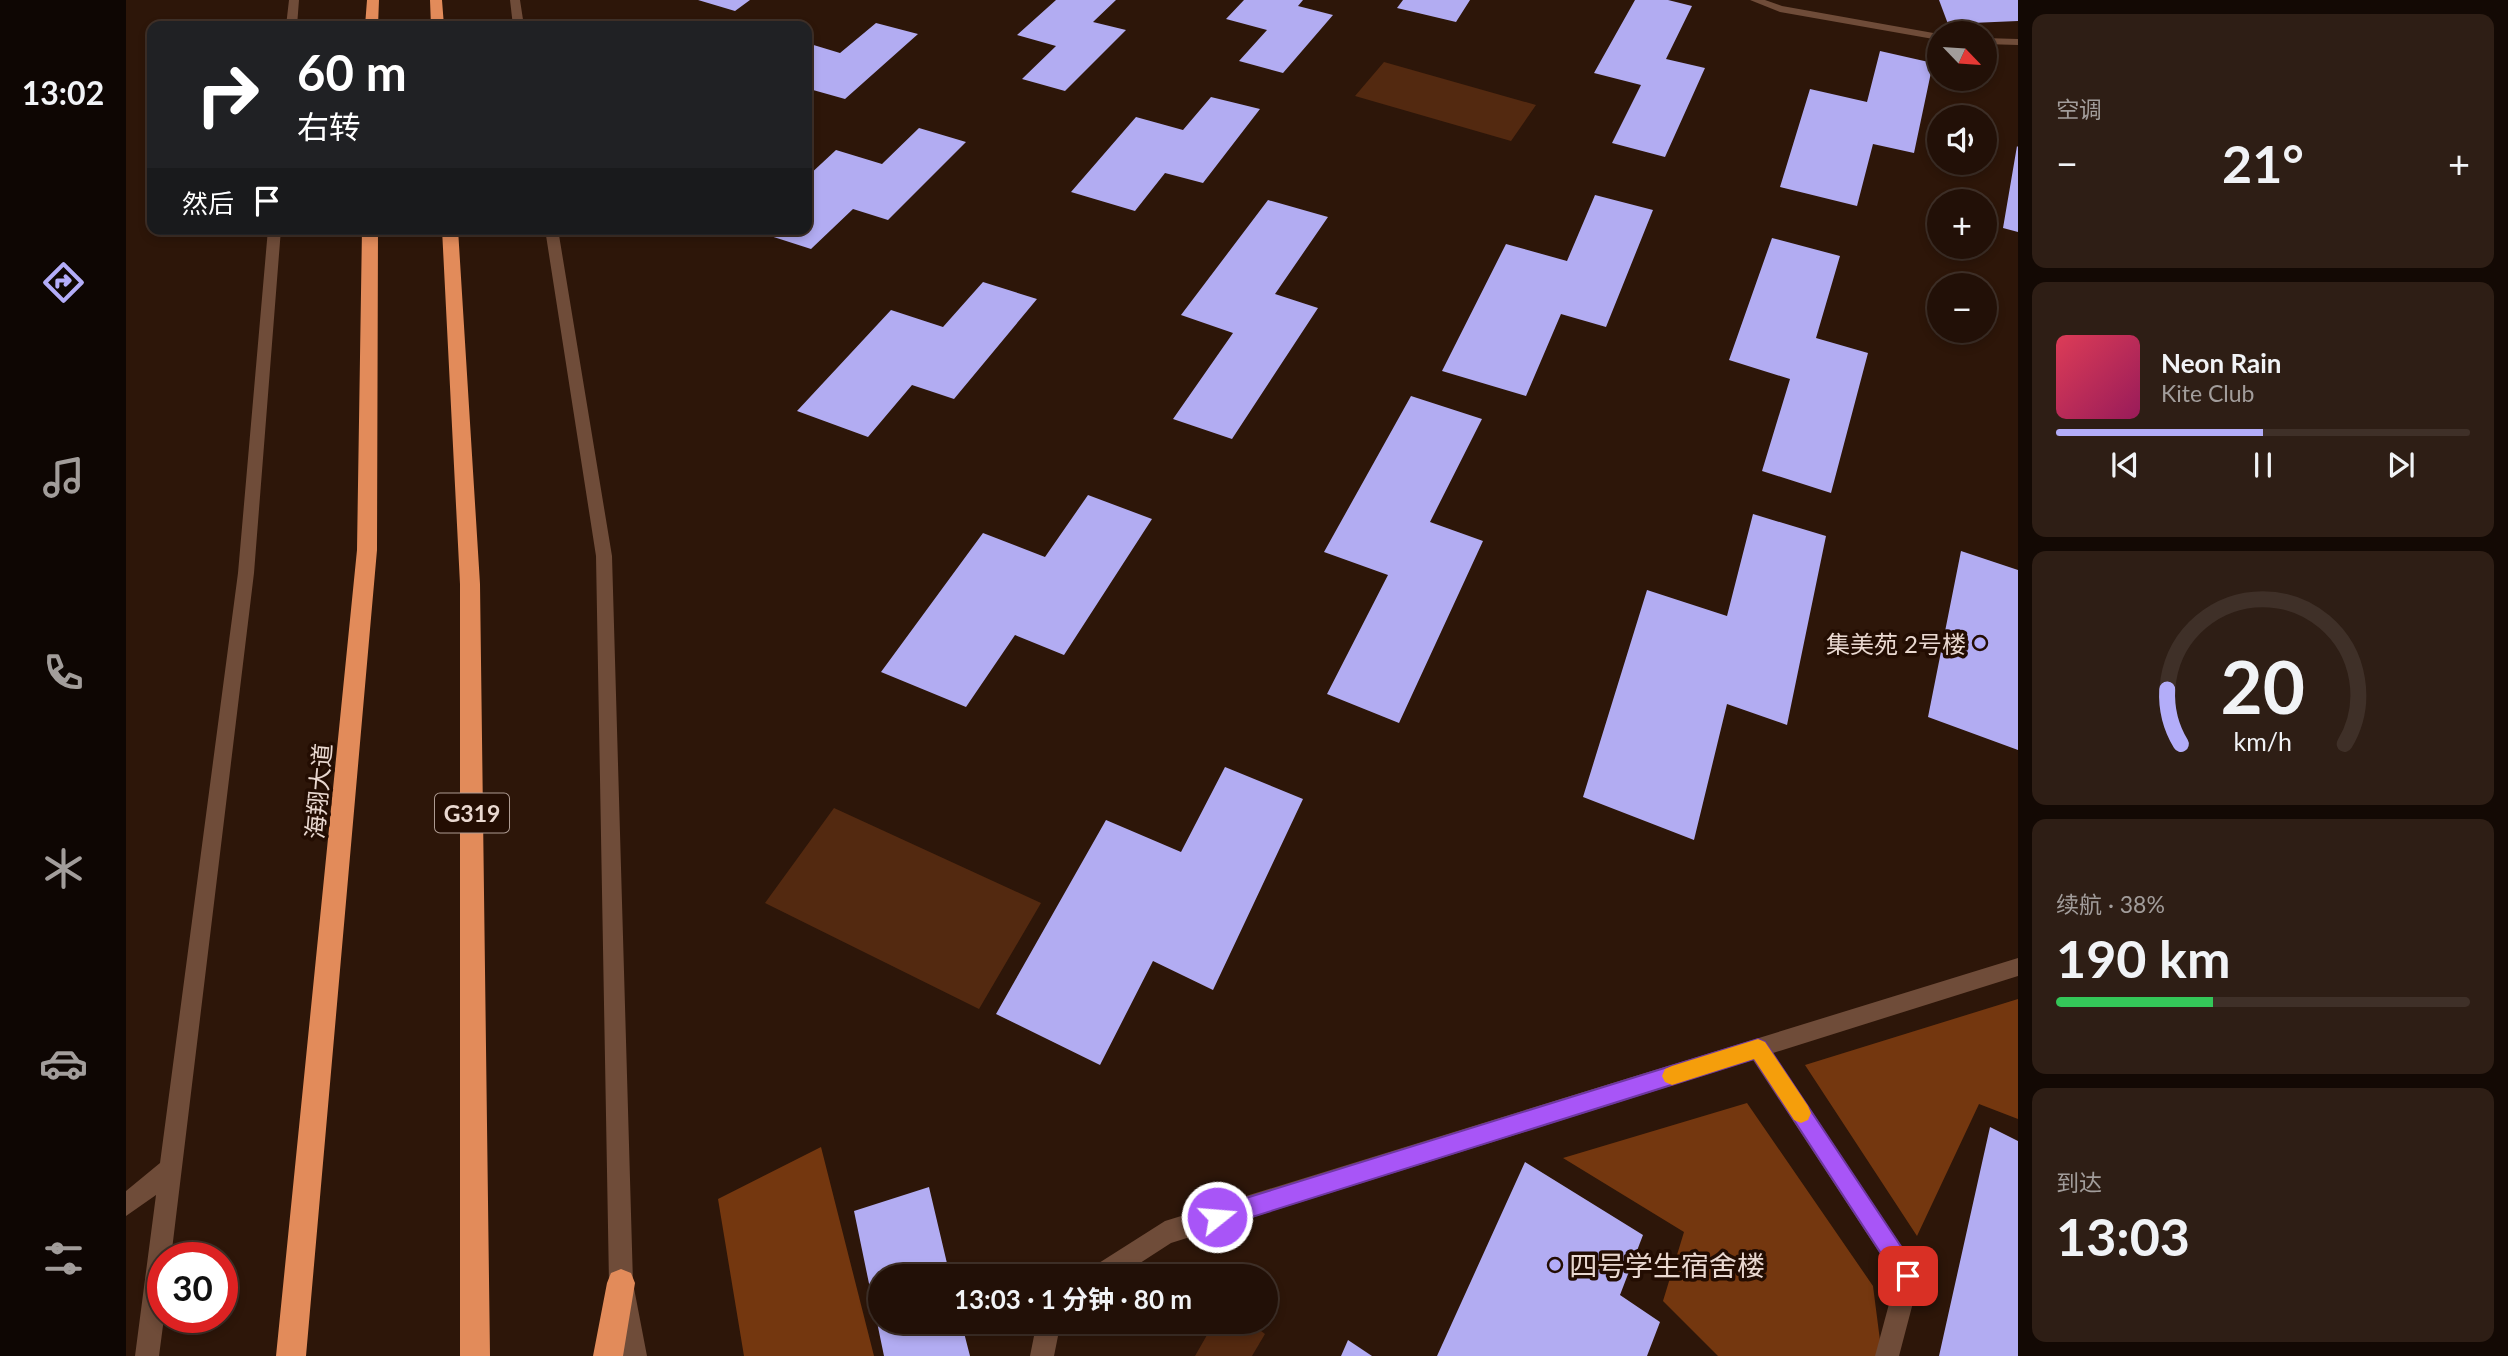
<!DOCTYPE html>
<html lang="zh">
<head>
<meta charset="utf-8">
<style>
	:root { --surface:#221007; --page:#2e1e15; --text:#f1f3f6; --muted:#a29d9b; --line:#3f3028; --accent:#b3adf9 }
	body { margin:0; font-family:Lato,"Noto Sans SC",sans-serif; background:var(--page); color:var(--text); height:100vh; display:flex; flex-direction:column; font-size:26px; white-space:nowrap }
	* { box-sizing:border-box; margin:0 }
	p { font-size:23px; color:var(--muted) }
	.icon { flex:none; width:38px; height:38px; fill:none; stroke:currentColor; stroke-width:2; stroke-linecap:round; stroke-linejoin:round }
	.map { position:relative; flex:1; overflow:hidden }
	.panel { display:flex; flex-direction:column; gap:14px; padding:14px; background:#130904; width:490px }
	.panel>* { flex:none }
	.guide { position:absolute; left:21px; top:21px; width:665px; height:214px; border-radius:14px; box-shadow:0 4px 10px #0003,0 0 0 2px var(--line); background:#202124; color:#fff; overflow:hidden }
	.needle { width:46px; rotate:115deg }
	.tools { position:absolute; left:1801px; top:21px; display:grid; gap:14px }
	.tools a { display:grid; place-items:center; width:70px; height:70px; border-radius:50%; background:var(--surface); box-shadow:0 4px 10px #0003,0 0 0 2px var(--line); font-size:35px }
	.speed { position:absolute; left:21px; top:1242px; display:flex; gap:14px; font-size:35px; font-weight:700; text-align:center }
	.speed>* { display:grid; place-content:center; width:91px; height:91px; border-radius:50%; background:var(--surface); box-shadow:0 4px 10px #0003,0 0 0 2px var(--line); line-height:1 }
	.speed .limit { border:10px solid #d22; background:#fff; color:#111 }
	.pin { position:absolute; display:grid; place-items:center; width:60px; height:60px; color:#fff; margin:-30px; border-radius:14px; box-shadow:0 4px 10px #0006 }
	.me { position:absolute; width:77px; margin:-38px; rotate:73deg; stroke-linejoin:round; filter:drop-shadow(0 0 5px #0008) }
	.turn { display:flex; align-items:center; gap:24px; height:147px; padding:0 35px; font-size:32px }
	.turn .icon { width:91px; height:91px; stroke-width:2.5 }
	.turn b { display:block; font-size:49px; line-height:60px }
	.then { display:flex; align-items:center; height:66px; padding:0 35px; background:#0003; gap:14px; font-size:26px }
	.big { font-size:52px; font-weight:700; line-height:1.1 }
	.panel .card { flex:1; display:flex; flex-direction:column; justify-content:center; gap:10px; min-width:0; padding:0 24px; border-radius:14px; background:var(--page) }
	.panel .dial { align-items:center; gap:0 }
	.dial svg { height:182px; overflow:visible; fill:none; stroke:var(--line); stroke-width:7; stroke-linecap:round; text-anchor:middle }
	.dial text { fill:var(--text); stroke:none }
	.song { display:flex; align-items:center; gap:21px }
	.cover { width:84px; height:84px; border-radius:10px; background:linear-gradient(135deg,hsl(350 70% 55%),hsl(330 70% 35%)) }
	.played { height:7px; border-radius:4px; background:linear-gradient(90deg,var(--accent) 50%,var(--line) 50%) }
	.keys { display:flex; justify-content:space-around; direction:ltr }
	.heat { display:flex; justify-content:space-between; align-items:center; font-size:38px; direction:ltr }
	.charge { height:10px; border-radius:5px; background:linear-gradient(90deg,#34c759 38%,var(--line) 0) }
	.trip { position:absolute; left:742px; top:1264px; width:410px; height:70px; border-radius:35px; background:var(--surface); box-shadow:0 4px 10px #0003,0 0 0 2px var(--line); font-weight:700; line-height:70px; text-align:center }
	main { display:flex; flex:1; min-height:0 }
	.menu { display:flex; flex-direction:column; width:126px; justify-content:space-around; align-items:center; background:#0e0603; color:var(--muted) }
	.menu .icon { width:49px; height:49px }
	.menu .current { color:var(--accent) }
	.menu b { font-size:32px; color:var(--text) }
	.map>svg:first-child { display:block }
	.green { fill:#532910 }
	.forest { fill:#74370f }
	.building { fill:#b2acf2 }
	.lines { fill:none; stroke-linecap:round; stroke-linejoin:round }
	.minor { fill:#6f4c39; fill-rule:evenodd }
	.highway { fill:#e28b5a; fill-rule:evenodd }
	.route { fill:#a855f7; stroke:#6d37a1; stroke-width:2 }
	.slow { fill:#f59e0b }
	.poi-dot { fill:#b3adf9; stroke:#230d02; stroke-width:2.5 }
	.labels { text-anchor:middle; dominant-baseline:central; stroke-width:7; stroke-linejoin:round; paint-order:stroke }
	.shield { fill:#230d02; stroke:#ae9b92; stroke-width:2 }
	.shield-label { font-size:23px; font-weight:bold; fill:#e9d8d0 }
	.poi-label { font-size:24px; fill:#e9d8d0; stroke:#230d02; text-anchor:end }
	.street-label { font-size:24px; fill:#e9d8d0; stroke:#230d02 }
	.near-poi-label { font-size:28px; fill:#e9d8d0; stroke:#230d02; text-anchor:start }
</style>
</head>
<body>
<main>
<nav class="menu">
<b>13:02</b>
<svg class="icon current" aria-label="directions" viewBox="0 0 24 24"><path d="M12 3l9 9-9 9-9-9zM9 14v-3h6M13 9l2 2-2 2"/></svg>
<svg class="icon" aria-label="music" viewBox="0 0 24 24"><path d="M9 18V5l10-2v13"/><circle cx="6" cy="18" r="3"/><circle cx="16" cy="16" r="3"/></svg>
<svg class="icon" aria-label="phone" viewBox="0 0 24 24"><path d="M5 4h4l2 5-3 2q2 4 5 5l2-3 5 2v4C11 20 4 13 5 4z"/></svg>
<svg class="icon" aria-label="climate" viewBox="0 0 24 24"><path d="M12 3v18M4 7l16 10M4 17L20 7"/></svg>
<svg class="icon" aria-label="car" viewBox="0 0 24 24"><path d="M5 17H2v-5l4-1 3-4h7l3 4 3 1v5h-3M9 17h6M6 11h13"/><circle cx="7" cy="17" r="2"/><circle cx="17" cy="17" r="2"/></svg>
<svg class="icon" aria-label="filters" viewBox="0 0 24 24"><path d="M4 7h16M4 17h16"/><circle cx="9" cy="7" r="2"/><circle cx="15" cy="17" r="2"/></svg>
</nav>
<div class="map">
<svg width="1892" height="1356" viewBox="0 0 1892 1356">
	<rect width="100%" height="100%" fill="#2d1609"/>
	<!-- green -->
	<path class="green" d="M1258 62 1410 105 1385 141 1229 96Z
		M708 808 915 903 853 1009 639 903Z
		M1089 1321H1122L1139 1334 1126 1356H1069Z"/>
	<!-- forest -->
	<path class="forest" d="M1892 999V1119L1853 1104 1791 1236 1679 1065Z
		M1621 1103 1747 1286 1756 1356H1592L1537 1301 1558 1232 1437 1158Z
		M695 1147 748 1356H618L592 1199Z"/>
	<!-- building -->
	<path class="building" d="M572 0H624L609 11Z
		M930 0H990L967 22 1000 30 939 91 896 79 930 46 891 35Z
		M1118 0H1177L1172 6 1207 15 1157 73 1113 61 1141 30 1100 19Z
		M1277 0H1344L1330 22 1271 8Z
		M1509 0H1542L1566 6 1540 59 1579 68 1539 157 1486 143 1515 85 1468 73Z
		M1813 0H1892V21L1822 24Z
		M750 23 792 34 719 99 687 90 681 95V43L714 53Z
		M1754 51 1807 63 1788 153 1747 144 1731 206 1654 187 1684 89 1741 102Z
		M1085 97 1134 109 1077 183 1039 173 1009 211 945 192 1010 117 1057 130Z
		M793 128 840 142 762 220 727 209 685 249 626 230 681 229V177L710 150 756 164Z
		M1891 146 1892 147V232L1877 228Z
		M1469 195 1527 210 1480 327 1435 314 1400 396 1316 371 1380 244 1441 261Z
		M1142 200 1202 217 1149 294 1192 308 1106 439 1047 419 1107 333 1055 315Z
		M1646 238 1714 256 1690 338 1742 353 1705 493 1636 471 1664 379 1603 360Z
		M857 282 911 299 828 399 786 385 742 437 671 411 765 310 817 327Z
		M1285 396 1356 419 1304 522 1357 541 1273 723 1201 694 1262 575 1198 552Z
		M962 495 1026 519 938 655 889 635 840 707 755 672 857 533 919 557Z
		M1627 514 1700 536 1661 725 1601 704 1568 840 1457 797 1521 590 1601 616Z
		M1835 551 1892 570V750L1802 717Z
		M1099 767 1177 799 1087 990 1027 961 974 1065 870 1014 980 820 1055 852Z
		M1864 1127 1892 1141V1356H1813Z
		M1399 1162 1517 1235 1494 1295 1534 1322 1521 1356H1311Z
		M803 1187 824 1276H754V1321H835L844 1356H758L728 1211Z
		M1222 1340 1246 1356H1215Z"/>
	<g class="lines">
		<!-- minor -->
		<path class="minor" d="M163 0H173L171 26H160Z
			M384 0H394L398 26H387Z
			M1624 0H1639L1656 6 1813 34V40L1654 12Z
			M1858 38 1892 39V45L1858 44Z
			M142 229H155L128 573 45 1258H37L38 1318 33 1356H9L30 1195 0 1216V1191L34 1163 112 573Z
			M419 229H432L486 556 507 1283 521 1356H497L483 1283 470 556Z
			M1892 958V976L1647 1053 1790 1268 1794 1276 1773 1356H1749L1770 1278 1627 1060 1045 1243 994 1276H961L965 1268 1039 1221Z
			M911 1321H935L928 1356H904Z"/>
		<!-- highway -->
		<path class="highway" d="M241 0H253L252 26H239Z
			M304 0H316L318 26H305Z
			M236 229H252L251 550 180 1356H150L231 550Z
			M316 229H332L354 584 364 1356H334V584Z
			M495 1269 505 1273 509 1283 497 1356H467L481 1283 485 1273Z"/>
	</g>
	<!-- route -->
	<path class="route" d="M1632 1039 1639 1042 1790 1269 1793 1276 1790 1284 1782 1287 1775 1284 1628 1059 1091 1228 1084 1225 1081 1217 1084 1210 1091 1207Z"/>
	<!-- slow -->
	<path class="slow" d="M1632 1039 1639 1042 1682 1106 1685 1113 1682 1120 1675 1123 1668 1120 1628 1059 1546 1085 1539 1082 1536 1076 1539 1069 1546 1066Z"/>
	<!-- markers -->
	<g class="poi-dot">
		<circle cx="1854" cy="643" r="7"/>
		<circle cx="1429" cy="1265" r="7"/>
	</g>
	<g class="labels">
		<!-- shield labels -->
		<rect class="shield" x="309" y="793.5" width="74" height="39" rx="5"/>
		<g class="shield-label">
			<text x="346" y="813">G319</text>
		</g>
		<!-- poi labels -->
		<g class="poi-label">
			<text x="1840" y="643">集美苑 2号楼</text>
		</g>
		<!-- street labels -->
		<g class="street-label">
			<text transform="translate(192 791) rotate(-85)">海翔大道</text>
		</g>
		<!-- near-poi labels -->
		<g class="near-poi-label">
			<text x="1443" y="1265">四号学生宿舍楼</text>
		</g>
	</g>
</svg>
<div class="tools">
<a><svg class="needle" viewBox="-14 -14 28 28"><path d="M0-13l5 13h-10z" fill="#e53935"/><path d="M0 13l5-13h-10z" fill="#a29d9b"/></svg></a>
<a><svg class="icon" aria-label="sound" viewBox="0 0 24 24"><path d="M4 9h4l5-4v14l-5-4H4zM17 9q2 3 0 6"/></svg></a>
<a>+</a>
<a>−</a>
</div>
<div class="speed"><div class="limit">30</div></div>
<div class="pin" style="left:1782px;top:1276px;background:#d93025"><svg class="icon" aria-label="arrive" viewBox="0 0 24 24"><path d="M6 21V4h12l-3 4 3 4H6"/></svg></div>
<svg class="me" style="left:1091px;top:1217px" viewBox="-20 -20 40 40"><circle r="17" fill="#a855f7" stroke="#fff" stroke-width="3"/><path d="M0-11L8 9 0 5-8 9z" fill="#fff"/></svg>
<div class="trip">13:03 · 1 分钟 · 80 m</div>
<div class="guide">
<div class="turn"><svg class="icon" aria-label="right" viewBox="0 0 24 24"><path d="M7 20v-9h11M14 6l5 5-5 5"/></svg><div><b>60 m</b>右转</div></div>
<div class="then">然后<svg class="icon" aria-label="arrive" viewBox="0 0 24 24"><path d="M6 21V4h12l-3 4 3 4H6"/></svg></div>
</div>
</div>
<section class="panel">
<div class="card"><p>空调</p>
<div class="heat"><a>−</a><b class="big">21°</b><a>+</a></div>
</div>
<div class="card">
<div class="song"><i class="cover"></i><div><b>Neon Rain</b><p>Kite Club</p></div></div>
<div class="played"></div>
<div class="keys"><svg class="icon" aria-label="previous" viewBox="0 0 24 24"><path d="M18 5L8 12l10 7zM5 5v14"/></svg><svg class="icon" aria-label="pause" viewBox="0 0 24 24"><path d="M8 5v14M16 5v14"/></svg><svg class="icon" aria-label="next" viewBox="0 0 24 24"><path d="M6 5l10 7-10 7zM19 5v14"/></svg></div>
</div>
<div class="card dial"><svg viewBox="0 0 100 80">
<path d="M14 69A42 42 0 1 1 86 69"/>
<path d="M14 69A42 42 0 0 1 8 45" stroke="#b3adf9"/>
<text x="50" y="56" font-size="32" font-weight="700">20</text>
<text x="50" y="72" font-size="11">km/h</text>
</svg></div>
<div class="card"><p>续航 · 38%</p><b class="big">190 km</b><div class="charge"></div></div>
<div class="card"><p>到达</p><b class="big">13:03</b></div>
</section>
</main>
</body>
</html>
